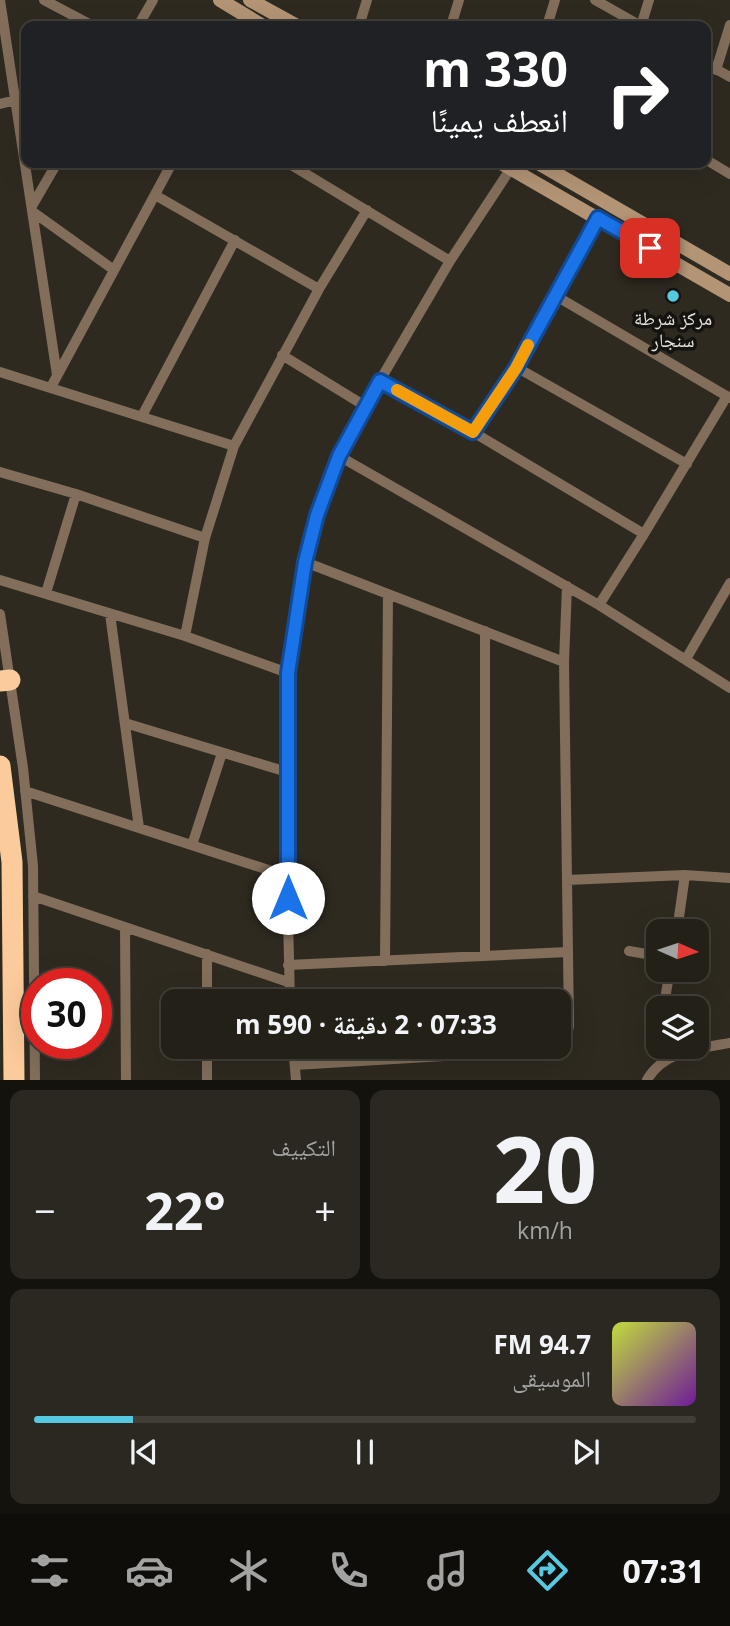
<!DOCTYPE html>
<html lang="ar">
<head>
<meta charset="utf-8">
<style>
	:root { --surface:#232018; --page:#2b2821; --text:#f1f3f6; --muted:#a3a3a2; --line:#403e37; --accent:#56c9e1 }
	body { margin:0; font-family:"Open Sans","Noto Naskh Arabic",sans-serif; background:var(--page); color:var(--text); direction:rtl; height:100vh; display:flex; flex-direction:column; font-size:26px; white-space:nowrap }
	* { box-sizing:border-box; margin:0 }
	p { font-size:23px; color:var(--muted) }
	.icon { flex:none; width:38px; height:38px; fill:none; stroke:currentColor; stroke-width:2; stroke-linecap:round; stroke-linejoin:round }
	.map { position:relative; height:1080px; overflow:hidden; direction:ltr }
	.drawer { display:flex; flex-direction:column; gap:10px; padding:10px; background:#13120d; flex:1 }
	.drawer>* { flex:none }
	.hud { position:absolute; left:21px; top:21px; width:690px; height:147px; border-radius:14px; box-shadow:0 7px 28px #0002,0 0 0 2px var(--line); direction:rtl; background:#202124; color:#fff; overflow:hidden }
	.needle { width:46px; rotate:93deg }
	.controls { position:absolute; left:646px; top:919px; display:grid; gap:14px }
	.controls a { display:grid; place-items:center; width:63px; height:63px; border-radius:14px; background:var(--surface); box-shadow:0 7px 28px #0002,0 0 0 2px var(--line); font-size:35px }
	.speed { position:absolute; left:21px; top:968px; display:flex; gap:14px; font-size:35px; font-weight:700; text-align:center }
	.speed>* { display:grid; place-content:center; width:91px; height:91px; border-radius:50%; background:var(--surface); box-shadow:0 7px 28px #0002,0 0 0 2px var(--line); line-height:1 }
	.speed .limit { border:10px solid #d22; background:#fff; color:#111 }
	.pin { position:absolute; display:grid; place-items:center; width:60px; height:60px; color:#fff; margin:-30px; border-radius:14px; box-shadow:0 4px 10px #0006 }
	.me { position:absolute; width:77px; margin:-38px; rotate:0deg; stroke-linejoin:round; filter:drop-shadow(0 0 5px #0008) }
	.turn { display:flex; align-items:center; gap:24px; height:147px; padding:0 28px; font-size:32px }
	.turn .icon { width:91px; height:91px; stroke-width:2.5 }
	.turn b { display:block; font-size:49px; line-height:60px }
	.big { font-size:52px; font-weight:700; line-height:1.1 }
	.drawer .card { flex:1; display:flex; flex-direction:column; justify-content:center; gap:10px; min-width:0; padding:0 24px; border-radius:14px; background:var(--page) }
	.drawer .dial { align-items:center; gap:0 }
	.dial b { font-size:91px; line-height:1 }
	.song { display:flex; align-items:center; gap:21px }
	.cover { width:84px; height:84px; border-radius:10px; background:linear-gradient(135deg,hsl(70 70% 55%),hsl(280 70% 35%)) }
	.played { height:7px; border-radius:4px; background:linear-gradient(90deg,var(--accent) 15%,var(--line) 15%) }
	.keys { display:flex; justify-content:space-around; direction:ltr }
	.heat { display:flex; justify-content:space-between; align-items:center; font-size:38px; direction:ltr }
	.drawer .tiles { flex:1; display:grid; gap:10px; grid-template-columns:1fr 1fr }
	.card:last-child { grid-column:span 2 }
	.trip { position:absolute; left:161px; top:989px; width:410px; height:70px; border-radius:14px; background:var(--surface); box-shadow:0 7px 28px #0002,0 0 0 2px var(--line); font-weight:700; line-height:70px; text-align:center; direction:rtl }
	.tab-bar { display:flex; height:112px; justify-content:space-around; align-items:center; background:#0e0d0a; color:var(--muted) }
	.tab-bar .icon { width:49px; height:49px }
	.tab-bar .selected { color:var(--accent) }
	.tab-bar b { font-size:32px; color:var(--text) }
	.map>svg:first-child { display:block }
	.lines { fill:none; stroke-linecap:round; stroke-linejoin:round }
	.street { stroke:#826e5b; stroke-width:10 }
	.secondary { stroke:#b39475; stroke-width:14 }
	.highway { stroke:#fccb9b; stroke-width:21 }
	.route-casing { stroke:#114b97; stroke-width:18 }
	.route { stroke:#1a73e8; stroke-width:12 }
	.slow { stroke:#f59e0b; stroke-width:12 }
	.poi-dot { fill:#56c9e1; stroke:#15130f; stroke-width:2.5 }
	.labels { text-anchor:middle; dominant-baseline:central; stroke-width:7; stroke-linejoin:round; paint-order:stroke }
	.poi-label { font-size:19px; fill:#e8e5df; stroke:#15130f }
</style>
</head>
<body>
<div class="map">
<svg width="730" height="1080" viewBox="0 0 730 1080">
	<rect width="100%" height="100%" fill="#2f2a20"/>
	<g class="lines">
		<!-- street -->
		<path class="street" d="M0 0 57 375
			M44 0 93 26
			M595 0 641 26
			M138 26 153 0
			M359 26 367 0
			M451 26 459 0
			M547 26 555 0
			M641 26 649 0
			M705 63 730 77
			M716 70 730 25
			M0 104 16 100
			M705 159 730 174
			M288 163 450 261
			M155 195 319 289
			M32 206 57 163
			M33 212 114 270
			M598 218 516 367 687 464
			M556 296 730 398
			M282 355 365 406
			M0 372 234 446
			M380 381 473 432 644 534
			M51 387 172 163
			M142 416 235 240
			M473 432 516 367
			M339 456 599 605 730 688
			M0 472 76 494 205 538
			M305 562 564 662
			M0 580 185 636 288 673
			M46 593 76 494
			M599 605 644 534 727 396
			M0 614 23 768 33 866 35 1080
			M110 614 139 828
			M185 636 205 538 234 446 319 289 367 210
			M686 659 730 583
			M125 723 287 772
			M25 791 287 876
			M192 845 222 753
			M567 880 685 875 730 878
			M33 896 288 982
			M125 927 126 1080
			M677 931 685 875
			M629 951 658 956
			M207 954V1001
			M485 956V631
			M385 961 388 594
			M288 965 568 952
			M666 993 670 970
			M290 1001 287 876 288 673 305 562 310 540 317 515 339 456 365 406 450 261 511 168
			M207 1046V1080
			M293 1046 296 1080
			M295 1065 545 1050C563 1048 566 1043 569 1026L564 662 567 586
			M647 1080C663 1051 701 1048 730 1043"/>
		<!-- secondary -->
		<path class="secondary" d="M220 0 263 26
			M250 0 297 26
			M501 163 730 295
			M538 163 730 274"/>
		<!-- highway -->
		<path class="highway" d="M0 681 10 680
			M0 766 12 862 14 1080"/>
	</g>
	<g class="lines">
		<!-- route casing -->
		<g class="route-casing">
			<path id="route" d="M288 898V673L305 562 317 515 339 456 380 381 473 432 516 368 598 218 650 248"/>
		</g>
		<!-- route -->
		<use href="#route" class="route"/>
		<!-- slow -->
		<path class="slow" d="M397 390 473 432 516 368 528 345"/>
	</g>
	<!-- markers -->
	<circle class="poi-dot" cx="673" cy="296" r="7"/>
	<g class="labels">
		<!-- poi labels -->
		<g class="poi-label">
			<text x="673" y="318">مركز شرطة<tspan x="673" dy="22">سنجار</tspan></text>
		</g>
	</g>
</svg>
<div class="controls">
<a><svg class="needle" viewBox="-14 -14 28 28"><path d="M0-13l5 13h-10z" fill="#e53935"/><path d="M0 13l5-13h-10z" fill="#a3a3a2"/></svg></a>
<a><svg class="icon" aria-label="layers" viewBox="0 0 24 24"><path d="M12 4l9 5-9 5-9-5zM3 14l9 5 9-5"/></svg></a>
</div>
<div class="speed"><div class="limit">30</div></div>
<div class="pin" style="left:650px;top:248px;background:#d93025"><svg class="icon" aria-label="arrive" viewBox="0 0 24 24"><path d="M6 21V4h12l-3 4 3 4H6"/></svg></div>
<svg class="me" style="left:288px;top:898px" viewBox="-20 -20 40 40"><circle r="19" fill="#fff"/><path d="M0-13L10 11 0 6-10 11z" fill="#1a73e8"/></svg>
<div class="trip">07:33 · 2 دقيقة · 590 m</div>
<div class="hud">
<div class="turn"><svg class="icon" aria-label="right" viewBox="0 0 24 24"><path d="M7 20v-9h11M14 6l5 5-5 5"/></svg><div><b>330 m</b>انعطف يمينًا</div></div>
</div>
</div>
<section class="drawer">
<div class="tiles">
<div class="card dial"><b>20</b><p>km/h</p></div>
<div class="card"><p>التكييف</p>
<div class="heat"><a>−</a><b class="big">22°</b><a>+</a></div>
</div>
<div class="card">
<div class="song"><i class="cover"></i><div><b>94.7 FM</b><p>الموسيقى</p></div></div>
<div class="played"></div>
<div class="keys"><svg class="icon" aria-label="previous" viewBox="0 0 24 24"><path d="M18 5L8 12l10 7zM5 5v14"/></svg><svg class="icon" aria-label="pause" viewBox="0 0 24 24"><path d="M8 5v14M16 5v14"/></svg><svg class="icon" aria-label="next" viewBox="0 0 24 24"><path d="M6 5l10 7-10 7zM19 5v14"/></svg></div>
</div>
</div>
</section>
<nav class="tab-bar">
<b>07:31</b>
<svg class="icon selected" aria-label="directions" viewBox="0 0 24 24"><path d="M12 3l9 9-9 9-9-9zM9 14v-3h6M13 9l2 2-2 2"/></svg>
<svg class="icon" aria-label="music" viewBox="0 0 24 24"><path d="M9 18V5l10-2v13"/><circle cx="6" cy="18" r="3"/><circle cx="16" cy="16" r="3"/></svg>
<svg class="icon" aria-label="phone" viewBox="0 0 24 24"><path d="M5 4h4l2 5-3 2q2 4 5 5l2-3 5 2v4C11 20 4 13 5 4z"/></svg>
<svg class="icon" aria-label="climate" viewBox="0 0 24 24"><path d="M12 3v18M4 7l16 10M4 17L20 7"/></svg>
<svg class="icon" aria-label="car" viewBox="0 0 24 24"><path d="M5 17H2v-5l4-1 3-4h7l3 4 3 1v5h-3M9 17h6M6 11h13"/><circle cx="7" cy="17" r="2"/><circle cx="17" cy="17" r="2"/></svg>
<svg class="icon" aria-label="filters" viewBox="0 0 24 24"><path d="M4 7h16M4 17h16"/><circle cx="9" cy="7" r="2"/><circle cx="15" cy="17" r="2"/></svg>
</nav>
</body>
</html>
